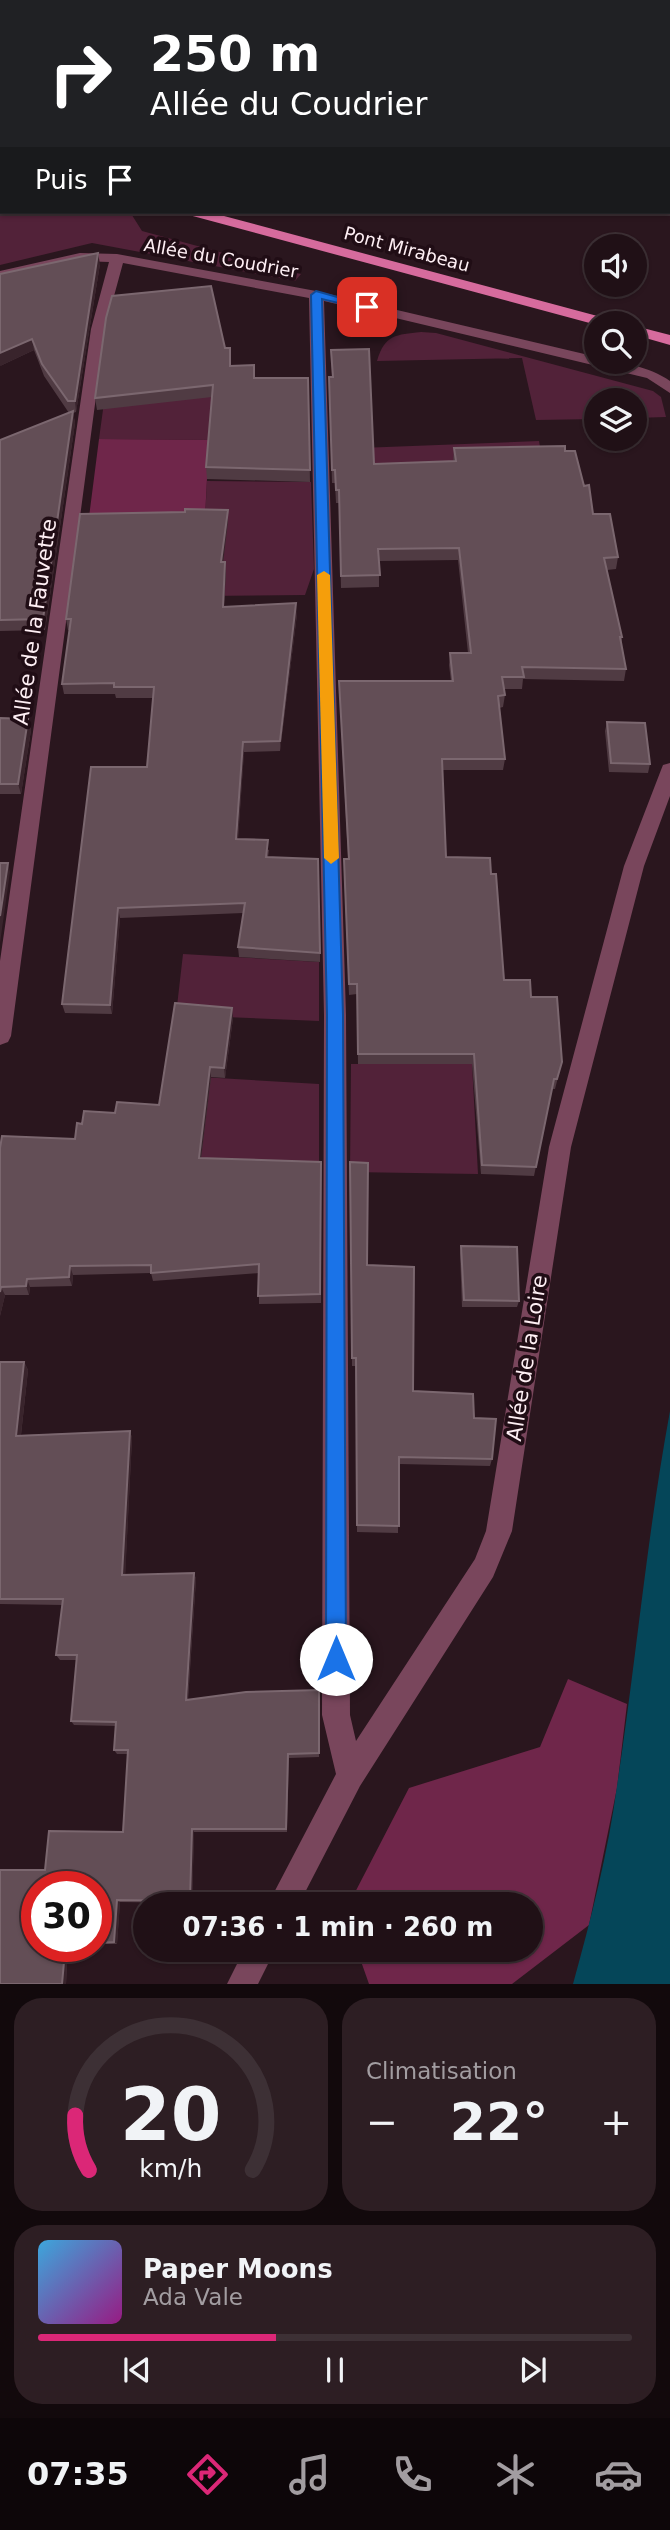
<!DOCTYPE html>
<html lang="fr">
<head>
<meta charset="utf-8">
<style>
	:root { --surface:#201016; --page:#2d1e23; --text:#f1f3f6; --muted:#a29da1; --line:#3d3035; --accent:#db2777 }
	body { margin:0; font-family:"DejaVu Sans",sans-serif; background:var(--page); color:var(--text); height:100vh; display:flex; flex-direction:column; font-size:26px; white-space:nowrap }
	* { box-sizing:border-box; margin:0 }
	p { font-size:23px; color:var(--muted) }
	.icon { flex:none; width:38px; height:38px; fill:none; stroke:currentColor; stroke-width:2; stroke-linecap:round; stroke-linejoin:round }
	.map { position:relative; height:1984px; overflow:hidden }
	.side { display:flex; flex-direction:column; gap:14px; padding:14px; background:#12090c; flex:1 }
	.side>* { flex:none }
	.guide { position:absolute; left:0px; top:0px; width:670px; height:214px; box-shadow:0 2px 5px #0004,0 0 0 2px var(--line); background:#202124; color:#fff; overflow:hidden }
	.buttons { position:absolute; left:584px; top:234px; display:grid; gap:14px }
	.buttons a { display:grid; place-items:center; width:63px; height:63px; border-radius:50%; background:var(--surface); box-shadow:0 2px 5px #0004,0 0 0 2px var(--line); font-size:35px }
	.speed { position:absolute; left:21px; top:1871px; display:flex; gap:14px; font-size:35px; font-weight:700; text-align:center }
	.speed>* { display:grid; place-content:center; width:91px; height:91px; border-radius:50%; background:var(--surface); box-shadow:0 2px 5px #0004,0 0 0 2px var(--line); line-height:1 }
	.speed .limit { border:10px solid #d22; background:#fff; color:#111 }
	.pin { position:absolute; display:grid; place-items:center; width:60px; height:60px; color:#fff; margin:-30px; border-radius:14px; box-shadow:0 4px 10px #0006 }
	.me { position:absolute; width:77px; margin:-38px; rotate:0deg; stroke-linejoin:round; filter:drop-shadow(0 0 5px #0008) }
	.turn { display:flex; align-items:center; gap:24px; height:147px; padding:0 35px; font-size:32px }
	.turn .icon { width:91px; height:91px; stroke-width:2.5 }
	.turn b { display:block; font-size:49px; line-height:60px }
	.then { display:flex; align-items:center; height:66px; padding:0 35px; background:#0003; gap:14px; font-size:26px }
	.big { font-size:52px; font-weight:700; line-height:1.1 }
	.side .tile { flex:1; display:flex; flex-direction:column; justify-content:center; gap:10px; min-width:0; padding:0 24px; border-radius:28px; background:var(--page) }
	.side .dial { align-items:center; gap:0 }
	.dial svg { height:182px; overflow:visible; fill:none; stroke:var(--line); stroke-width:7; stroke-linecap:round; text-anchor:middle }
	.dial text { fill:var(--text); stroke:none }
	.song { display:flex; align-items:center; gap:21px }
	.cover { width:84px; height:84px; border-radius:10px; background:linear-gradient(135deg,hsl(200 70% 55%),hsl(310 70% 35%)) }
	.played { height:7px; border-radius:4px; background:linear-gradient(90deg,var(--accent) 40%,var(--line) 40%) }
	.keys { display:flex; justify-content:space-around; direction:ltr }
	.heat { display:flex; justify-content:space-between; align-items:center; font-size:38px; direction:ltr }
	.side .tiles { flex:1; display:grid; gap:14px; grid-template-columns:1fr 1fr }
	.tile:last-child { grid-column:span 2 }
	.trip { position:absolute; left:133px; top:1892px; width:410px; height:70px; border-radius:35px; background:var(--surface); box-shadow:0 2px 5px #0004,0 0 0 2px var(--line); font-weight:700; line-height:70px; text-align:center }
	.tabs { display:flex; height:112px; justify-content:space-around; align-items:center; background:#0d0609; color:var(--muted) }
	.tabs .icon { width:49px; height:49px }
	.tabs .active { color:var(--accent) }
	.tabs b { font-size:32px; color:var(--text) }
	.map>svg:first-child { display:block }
	.green { fill:#522239 }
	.forest { fill:#6f264a }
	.water { fill:#054659 }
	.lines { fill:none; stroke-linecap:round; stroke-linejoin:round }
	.street { fill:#79465c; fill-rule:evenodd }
	.primary { fill:#d66b9d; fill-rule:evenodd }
	.wall { fill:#503b43 }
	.shaded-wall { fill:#39242c }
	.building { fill:#634e56; stroke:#7b676f; stroke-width:2 }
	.route { fill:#1a73e8; stroke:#114b97; stroke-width:2 }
	.slow { fill:#f59e0b }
	.labels { text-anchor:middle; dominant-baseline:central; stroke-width:7; stroke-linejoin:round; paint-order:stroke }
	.far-street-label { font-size:18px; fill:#feeff4; stroke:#200d15 }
	.street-label { font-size:21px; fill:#feeff4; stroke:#200d15 }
</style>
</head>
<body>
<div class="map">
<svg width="670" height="1984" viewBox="0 0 670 1984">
	<rect width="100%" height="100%" fill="#2a161e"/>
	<!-- green -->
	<path class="green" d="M0 0H364L2 2 0 184Z
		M0 207 2 212H130L142 231 301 274 295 281 92 243 0 265Z
		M421 332 436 333 653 391 661 397 666 417 635 418V401H597V419L536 420 522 358 377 361C385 334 396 335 421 332Z
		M212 384 209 440 99 439 105 395Z
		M539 441 543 464 335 477 334 449Z
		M207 481 311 482 314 569 305 595 201 596Z
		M183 954 319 962V1021L176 1015Z
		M351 1064H472L478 1174 350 1172Z
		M167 1075 319 1084V1167L163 1157Z"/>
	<!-- forest -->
	<path class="forest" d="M99 439 209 440 204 537 88 525Z
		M568 1679 627 1704 617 1788 589 1925 512 1984H369L357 1950H530V1904H349L409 1788 540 1747Z"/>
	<!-- water -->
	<path class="water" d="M670 1411V1984H573C591 1919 608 1853 617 1786 636 1661 647 1535 670 1411Z"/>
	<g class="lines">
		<!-- street -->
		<path class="street" d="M80 253 117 254 316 291 597 357V362C622 362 649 366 670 381V393L647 378 324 301 346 1015 350 1715 356 1741 475 1559 486 1531 549 1147 624 866 661 770 663 765 670 763V796L644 866 571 1147 512 1531 493 1577 360 1786 299 1904H268L336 1774 322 1715 324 1015 309 298 123 263 105 329 11 1036 8 1042 0 1045V961L91 329 109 262 80 261 0 279V271Z
			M244 1950H275L258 1984H227Z"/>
		<!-- primary -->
		<path class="primary" d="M0 156H2V164H0Z
			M187 212H209L616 321 618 324 597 325 189 215Z
			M635 326 670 335V345L635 335Z"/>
	</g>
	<!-- wall -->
	<path class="wall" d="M441 0H597L596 2H450Z
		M668 78H670V134L668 133Z
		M100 264 76 412 73 413 75 423 45 630 0 631V440L69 413 44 376 34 350 0 366Z
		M225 348 231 365 254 378H308L310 482 207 479 206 467 212 397 97 410 95 398Z
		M331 350 374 464 453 462 454 448 565 451 593 514 618 557 616 569 607 570 622 637 621 644 626 669 624 681 523 679 522 689H504L505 695 503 707 499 708 505 759 503 770H442L446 857 491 874 504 980 531 997 562 1062 555 1089H552L534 1176 481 1174 472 1064H358L357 994 349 995 344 870 348 859 339 681H451L449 665 450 653H468L458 560 379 561V587L341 588 339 503H336L335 483H332L329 377H332Z
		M228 521 223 562 226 573 224 606 297 614 280 751 244 752 238 839 269 850 268 857 320 953V962L239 957 238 947 243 913 120 918 112 1014 65 1013 62 1004 147 767 153 698H116L115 694H64L62 684 70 630H68L66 619Z
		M0 718 28 719 31 730 21 794H0Z
		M607 722 650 764 648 773 609 772 605 731Z
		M233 1018 225 1078 211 1077 201 1158 321 1162V1303L259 1304V1273L153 1281 151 1273 73 1275 72 1286 30 1287 29 1295H5L0 1316V1148L75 1139 82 1124 115 1113 159 1105Z
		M350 1162 367 1265 413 1391 474 1418 492 1459 490 1466 399 1464 398 1533 357 1532 356 1366H352Z
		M461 1246 519 1301 517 1307H462L460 1253Z
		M0 1362H24L28 1370 21 1435 130 1431 132 1438 125 1575 194 1573 196 1579 188 1700 246 1692 319 1690V1757L289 1758 287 1832H194L192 1903 120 1902 117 1944H96V1886H37V1946H87L67 1963 66 1984H0V1870H45L49 1831 123 1832 128 1754H117L114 1750 116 1726 74 1725 71 1721 77 1660H60L56 1655 63 1605 0 1604Z"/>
	<!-- shaded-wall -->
	<path class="shaded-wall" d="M585 0H597L596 2H584Z
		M98 253 100 264 76 412 75 401Z
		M32 339 34 350 0 366V353Z
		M73 411 75 423 45 630 43 619Z
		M228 510V521L222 573 221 562Z
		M225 562 226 573 223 617V607Z
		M296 603 297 614 280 751V741Z
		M28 719 31 730 21 794 18 784Z
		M243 742 244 752 237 849 236 839Z
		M8 863 10 872 0 943V916Z
		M118 908 120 918 112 1014 110 1005Z
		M232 1008 233 1018 225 1078 224 1068Z
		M210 1067 211 1077 200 1167 199 1158Z
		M70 1266 73 1275 72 1286 69 1277Z
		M27 1279 30 1287 29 1295 26 1286Z
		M1 1287 5 1295 0 1316V1292Z
		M24 1362 28 1370 20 1443 16 1436Z
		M130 1431 132 1438 125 1581 122 1575Z
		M194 1573 196 1579 187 1705 186 1700Z
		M192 1829 194 1832 192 1903 190 1901Z
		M117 1900 120 1902 117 1944 114 1942Z
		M82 1946H87L67 1963 66 1984H62L64 1962Z"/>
	<!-- building -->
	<path class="building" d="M554 0H585L584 2H563Z
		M668 78H670V117H668Z
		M98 253 75 401H68L42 364 32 339 0 353V274Z
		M211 286 225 348H230V366L254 365V378H308L310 470 206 467 213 385 95 398 106 318 112 296Z
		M369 349 374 464 456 461 454 448 565 446V451H575L584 486 589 485 593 514H610L618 557 604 558 622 637H620L626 669 522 667 524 677H502L505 695 498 696 505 759H442L446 857 490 858 491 874H496L504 980H530L531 997H557L562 1062 557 1079H554L536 1167 482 1165 474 1054H358L357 984H349L344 859H349L339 681H453L450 653H471L459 548 378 549 380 575 341 576 339 490H336L335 470H332L329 377H333L331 350Z
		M73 411 43 619 0 620V440Z
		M185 509 228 510 221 562H225L223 607 296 603 280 741 243 742 236 839 268 840 266 857 318 859 320 953 238 947 245 903 118 908 110 1005 62 1004 91 767H147L154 687H114V683L62 684 71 619H66L80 514 185 512Z
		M0 718 28 719 18 784H0Z
		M607 722 645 723 650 764 611 763Z
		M0 863H8L0 916Z
		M175 1003 232 1008 224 1068 210 1067 199 1158 321 1162 320 1294 258 1296 259 1264 151 1273V1265L70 1266 69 1277 27 1279 26 1286 1 1287 0 1292V1148L2 1136 75 1139 77 1123 82 1124 84 1111 115 1113 117 1102 159 1105Z
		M350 1162 368 1163 367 1265 414 1267 413 1391 473 1394 474 1418 496 1419 492 1459 399 1457V1526L357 1525 356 1358H352Z
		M461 1246 517 1247 519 1301 464 1300Z
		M0 1362H24L16 1436 130 1431 122 1575 194 1573 186 1700 246 1692 319 1690V1753L288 1754 286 1829H192L190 1901 117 1900 114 1942 96 1943V1886H37V1946H82L64 1962 62 1984H0V1870H45L49 1831 123 1832 128 1750H114L116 1722 71 1721 77 1655H56L63 1599H0Z"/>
	<!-- route -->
	<path class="route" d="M316 291 373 307 367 310 322 299 343 1015 346 1659 343 1666 336 1669 329 1666 326 1659 327 1015 311 295Z"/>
	<!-- slow -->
	<path class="slow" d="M324 571 330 575 339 858 331 864 324 858 317 575Z"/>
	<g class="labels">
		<!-- far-street labels -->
		<g class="far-street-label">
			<text transform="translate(407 249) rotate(15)">Pont Mirabeau</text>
			<text transform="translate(221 258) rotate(10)">Allée du Coudrier</text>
		</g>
		<!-- street labels -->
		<g class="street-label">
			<text transform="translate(35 622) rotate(-82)">Allée de la Fauvette</text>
			<text transform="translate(527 1358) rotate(-81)">Allée de la Loire</text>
		</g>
	</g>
</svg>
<div class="buttons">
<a><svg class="icon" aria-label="sound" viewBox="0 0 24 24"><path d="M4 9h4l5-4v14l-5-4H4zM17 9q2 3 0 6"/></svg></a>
<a><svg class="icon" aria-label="search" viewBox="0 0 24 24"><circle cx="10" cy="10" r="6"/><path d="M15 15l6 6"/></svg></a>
<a><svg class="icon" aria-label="layers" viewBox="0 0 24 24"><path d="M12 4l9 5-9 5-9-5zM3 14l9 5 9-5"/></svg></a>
</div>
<div class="speed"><div class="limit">30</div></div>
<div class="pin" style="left:367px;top:307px;background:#d93025"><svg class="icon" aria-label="arrive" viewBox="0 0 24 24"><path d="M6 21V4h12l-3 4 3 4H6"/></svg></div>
<svg class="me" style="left:336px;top:1659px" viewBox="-20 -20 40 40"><circle r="19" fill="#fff"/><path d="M0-13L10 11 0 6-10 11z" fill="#1a73e8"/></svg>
<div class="trip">07:36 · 1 min · 260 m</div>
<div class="guide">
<div class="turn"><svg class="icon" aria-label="right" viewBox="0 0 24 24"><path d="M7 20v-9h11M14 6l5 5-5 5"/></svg><div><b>250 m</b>Allée du Coudrier</div></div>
<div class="then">Puis<svg class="icon" aria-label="arrive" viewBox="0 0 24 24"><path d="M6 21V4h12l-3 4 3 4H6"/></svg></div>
</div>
</div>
<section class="side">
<div class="tiles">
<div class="tile dial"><svg viewBox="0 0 100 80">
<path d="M14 69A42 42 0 1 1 86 69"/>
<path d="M14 69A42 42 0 0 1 8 45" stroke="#db2777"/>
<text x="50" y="56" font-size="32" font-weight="700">20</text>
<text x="50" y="72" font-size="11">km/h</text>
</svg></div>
<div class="tile"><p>Climatisation</p>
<div class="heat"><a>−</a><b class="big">22°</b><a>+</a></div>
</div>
<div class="tile">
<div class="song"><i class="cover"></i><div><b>Paper Moons</b><p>Ada Vale</p></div></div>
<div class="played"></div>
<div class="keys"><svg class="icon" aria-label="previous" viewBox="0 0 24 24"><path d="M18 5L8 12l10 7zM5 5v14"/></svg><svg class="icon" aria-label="pause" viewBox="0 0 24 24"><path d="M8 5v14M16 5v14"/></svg><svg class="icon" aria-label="next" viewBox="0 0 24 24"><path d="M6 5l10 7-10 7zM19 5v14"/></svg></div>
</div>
</div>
</section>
<nav class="tabs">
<b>07:35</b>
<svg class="icon active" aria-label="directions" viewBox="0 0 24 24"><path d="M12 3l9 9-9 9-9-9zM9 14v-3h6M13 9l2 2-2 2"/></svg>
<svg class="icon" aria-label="music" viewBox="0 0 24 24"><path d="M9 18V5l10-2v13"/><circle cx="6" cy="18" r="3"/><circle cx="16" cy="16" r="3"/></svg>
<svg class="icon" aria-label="phone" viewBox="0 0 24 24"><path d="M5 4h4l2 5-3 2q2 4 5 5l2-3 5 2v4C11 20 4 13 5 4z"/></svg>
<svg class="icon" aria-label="climate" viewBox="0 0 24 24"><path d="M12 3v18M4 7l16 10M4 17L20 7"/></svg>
<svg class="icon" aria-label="car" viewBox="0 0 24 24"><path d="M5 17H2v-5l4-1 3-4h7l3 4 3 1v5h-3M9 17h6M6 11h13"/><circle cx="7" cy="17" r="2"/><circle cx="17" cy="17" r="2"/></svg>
</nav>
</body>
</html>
